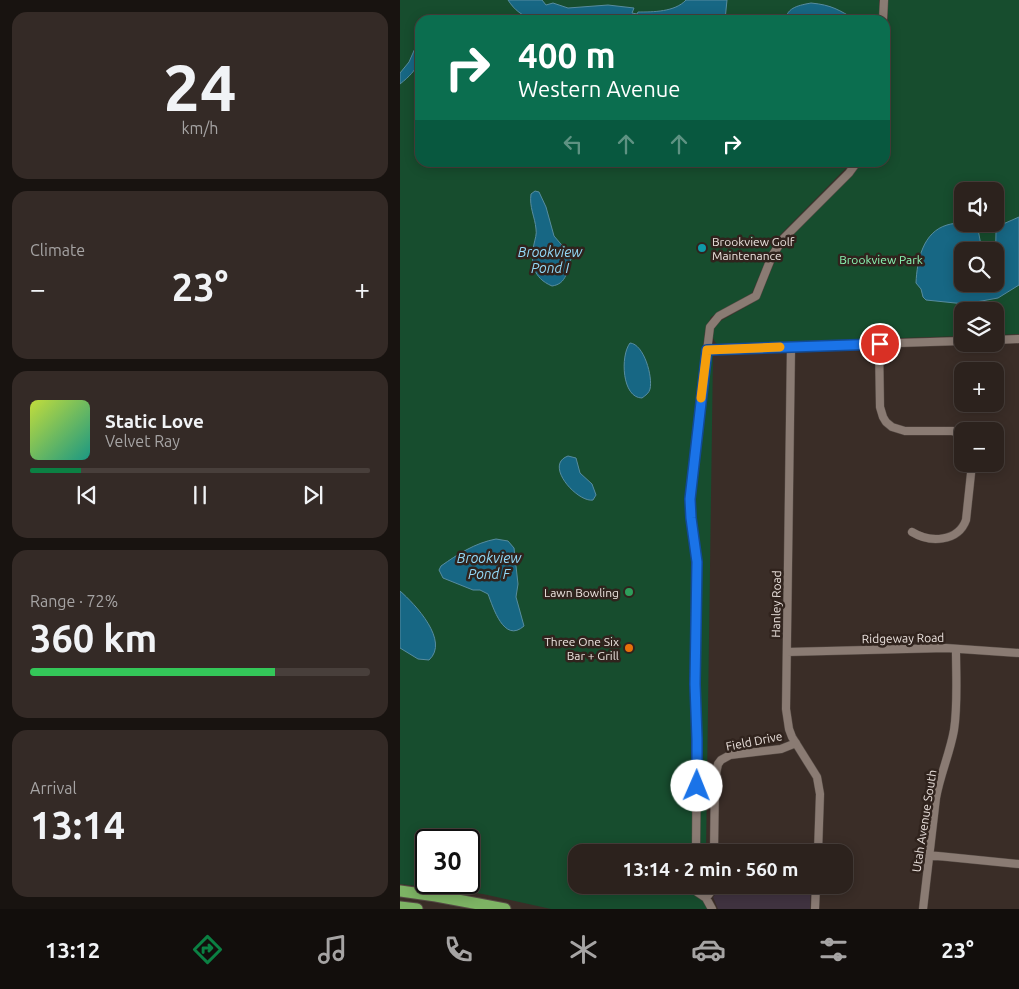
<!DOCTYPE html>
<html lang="en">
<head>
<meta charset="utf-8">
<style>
	:root { --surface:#2c221d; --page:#342a26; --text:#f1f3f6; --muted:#a6a4a4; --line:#483f3b; --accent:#0b8043 }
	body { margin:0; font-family:Ubuntu,sans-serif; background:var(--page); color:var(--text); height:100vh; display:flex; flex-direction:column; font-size:19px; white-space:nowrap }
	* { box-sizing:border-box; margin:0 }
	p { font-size:16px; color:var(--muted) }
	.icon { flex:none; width:28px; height:28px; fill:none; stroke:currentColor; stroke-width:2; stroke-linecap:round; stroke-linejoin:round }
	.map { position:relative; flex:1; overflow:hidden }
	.drawer { display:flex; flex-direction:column; gap:12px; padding:12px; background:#181310; width:400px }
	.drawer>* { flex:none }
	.guide { position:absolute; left:15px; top:15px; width:475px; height:152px; border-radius:15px; box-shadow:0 2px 12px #0003,0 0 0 1px var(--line); background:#0b6e4f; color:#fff; overflow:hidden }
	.tools { position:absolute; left:554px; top:182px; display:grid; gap:10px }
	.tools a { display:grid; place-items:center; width:50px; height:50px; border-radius:10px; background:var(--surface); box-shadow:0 2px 12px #0003,0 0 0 1px var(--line); font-size:25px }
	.speed { position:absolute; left:15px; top:829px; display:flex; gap:10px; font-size:25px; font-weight:700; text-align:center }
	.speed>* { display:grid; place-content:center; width:65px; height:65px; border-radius:50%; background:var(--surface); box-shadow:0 2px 12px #0003,0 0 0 1px var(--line); line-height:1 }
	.speed .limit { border:2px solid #111; border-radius:8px; background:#fff; color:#111 }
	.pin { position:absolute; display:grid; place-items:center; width:42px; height:42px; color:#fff; margin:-21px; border:2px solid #fff; border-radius:50%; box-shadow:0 1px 5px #0007 }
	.me { position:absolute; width:55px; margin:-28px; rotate:1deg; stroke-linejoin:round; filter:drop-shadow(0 0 4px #0008) }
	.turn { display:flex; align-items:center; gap:18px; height:105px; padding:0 20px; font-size:22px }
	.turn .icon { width:65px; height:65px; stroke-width:2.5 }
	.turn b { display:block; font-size:35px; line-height:42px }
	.lanes { display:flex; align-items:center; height:48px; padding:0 20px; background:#0003; justify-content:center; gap:25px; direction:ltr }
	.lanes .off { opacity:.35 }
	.big { font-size:38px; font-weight:700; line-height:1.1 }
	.drawer .card { flex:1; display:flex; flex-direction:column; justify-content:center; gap:8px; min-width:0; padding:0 18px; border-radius:15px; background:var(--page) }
	.drawer .dial { align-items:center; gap:0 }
	.dial b { font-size:65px; line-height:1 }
	.song { display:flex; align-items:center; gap:15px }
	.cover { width:60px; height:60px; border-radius:8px; background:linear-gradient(135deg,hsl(70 70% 55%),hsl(170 70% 35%)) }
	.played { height:5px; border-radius:2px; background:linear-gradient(90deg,var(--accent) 15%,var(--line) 15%) }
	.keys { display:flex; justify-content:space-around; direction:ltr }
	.heat { display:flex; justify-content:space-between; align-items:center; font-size:28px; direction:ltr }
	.charge { height:8px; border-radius:4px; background:linear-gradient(90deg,#34c759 72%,var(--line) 0) }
	.trip { position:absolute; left:168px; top:844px; width:285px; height:50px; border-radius:15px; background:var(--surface); box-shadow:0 2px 12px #0003,0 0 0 1px var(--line); font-weight:700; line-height:50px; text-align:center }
	.menu { display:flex; height:80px; justify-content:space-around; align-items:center; background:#120e0c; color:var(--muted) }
	.menu .icon { width:35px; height:35px }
	.menu .current { color:var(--accent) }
	.menu b { font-size:22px; color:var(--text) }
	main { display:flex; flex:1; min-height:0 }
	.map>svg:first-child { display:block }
	.commercial { fill:#403340 }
	.green { fill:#174d2e; fill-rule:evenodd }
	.water { fill:#176784; stroke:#578c9f }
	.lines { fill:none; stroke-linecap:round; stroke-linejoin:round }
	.minor-casing { stroke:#564b45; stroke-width:9 }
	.highway-casing { stroke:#564b45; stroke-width:13 }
	.minor { stroke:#8a7b73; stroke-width:8 }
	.highway { stroke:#7db364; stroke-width:11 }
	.route-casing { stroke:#114b97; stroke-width:12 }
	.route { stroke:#1a73e8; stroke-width:9 }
	.slow { stroke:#f59e0b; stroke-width:9 }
	.culture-dot { fill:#0f9aa8; stroke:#30231d; stroke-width:2 }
	.leisure-dot { fill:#2e9e5b; stroke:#30231d; stroke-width:2 }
	.food-dot { fill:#e8710a; stroke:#30231d; stroke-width:2 }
	.labels { text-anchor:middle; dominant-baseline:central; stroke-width:5; stroke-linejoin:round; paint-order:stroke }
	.poi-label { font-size:12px; fill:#ece3df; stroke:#30231d; text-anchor:end }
	.park-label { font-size:12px; fill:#8df8b5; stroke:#30231d }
	.street-label { font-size:12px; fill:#ece3df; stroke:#30231d }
	.water-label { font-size:14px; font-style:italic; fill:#93d9f8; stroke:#30231d }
</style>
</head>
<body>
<main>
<section class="drawer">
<div class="card dial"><b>24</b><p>km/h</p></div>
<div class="card"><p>Climate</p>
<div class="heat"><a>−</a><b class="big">23°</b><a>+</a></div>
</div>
<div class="card">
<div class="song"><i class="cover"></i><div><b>Static Love</b><p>Velvet Ray</p></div></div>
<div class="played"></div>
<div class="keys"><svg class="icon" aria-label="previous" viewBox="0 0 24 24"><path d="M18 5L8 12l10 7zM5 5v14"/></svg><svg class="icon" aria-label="pause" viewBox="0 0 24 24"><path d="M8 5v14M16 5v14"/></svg><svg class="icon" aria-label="next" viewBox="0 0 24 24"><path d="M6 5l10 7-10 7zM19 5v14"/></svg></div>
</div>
<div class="card"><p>Range · 72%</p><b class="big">360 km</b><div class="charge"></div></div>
<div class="card"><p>Arrival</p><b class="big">13:14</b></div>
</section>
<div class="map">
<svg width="619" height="909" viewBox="0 0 619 909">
	<rect width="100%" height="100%" fill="#3a2d27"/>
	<!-- commercial -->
	<path class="commercial" d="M319 885H411L410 909H318L313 897 316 894Z"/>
	<!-- green -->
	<path class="green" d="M0 0H479V20H20V162L451 163 380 235 369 253 352 293 311 317 305 331 302 355H313L306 852H176V885H305V904L308 909H151L83 894 0 884ZM26 840H69V882H26Z
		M488 0H619V334L595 335V311H562V336L317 344C310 337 312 331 317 323L351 304 360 297 377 256 385 243 449 177 462 163 485 162ZM562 191H595V224H562ZM562 251H595V284H562Z"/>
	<!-- water -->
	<path class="water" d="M108 0H142L146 5 153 3 168 8 208 5 234 8 232 13 237 14 238 12C253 12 275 12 286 0H327L325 20H133C122 15 115 11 108 0Z
		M411 3C432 5 439 10 456 20H386C386 7 401 5 411 3Z
		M20 37C20 62 20 68 0 84V73L9 62Z
		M135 191 139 192 146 207 154 236 166 250 171 259C167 270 167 284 152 286 133 278 130 263 134 244 135 239 137 234 136 229 135 217 129 207 131 194Z
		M619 217V285L598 298 565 304 526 300 523 297 521 289 516 283C517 260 523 232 547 225 556 222 566 224 574 224L578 229 582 251H562V284H595L596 231 603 224Z
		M230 343C244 344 253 377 250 389 249 393 246 395 242 398 222 398 220 356 230 343Z
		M168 456 176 458 180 473 192 484 196 495 193 500C178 503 143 465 168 456Z
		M96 539 108 541 114 548 118 584 116 597 124 626C104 644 93 607 88 594L80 590H73L43 578 39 570 41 566C58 554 75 543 96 539Z
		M0 591C15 604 50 641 29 660L18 659 0 648Z"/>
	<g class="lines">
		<!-- minor casing -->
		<g class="minor-casing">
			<path id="minor" d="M483 20 484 0
				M595 340 619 339
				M479 344 480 407 483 417 486 422 492 427 505 431H552L562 433
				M391 347 386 709 389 729 392 737 417 777 420 794 418 852
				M307 349 562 341
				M512 532C530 543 558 542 566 520L572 464
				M387 652 546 648 619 653
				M296 852 297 739 295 684 297 562 291 519 290 499 296 440 310 327 319 316 356 296 372 256 383 239 449 173 457 162
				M314 852 315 779 318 764 321 760 330 755 381 749 396 743
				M528 855 619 864
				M296 885 297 892 306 898
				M312 909 306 898 312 890 314 885
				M415 909 416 885
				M523 909 536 798C540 775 550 753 554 730 558 704 556 676 556 649"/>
		</g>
		<!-- highway casing -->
		<g class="highway-casing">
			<path id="highway" d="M0 891 36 896 105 909
				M0 907 17 909"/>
		</g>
		<!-- minor -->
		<use href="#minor" class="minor"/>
		<!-- highway -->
		<use href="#highway" class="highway"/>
	</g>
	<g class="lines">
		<!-- route casing -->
		<g class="route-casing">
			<path id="route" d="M297 786V739L295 684 297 562 291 518 290 499 307 350 480 344"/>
		</g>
		<!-- route -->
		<use href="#route" class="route"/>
		<!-- slow -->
		<path class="slow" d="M301 398 307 350 380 347"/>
	</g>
	<!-- markers -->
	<circle class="culture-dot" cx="302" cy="248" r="5"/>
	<circle class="leisure-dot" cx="229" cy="592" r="5"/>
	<circle class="food-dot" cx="229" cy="648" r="5"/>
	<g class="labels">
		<!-- poi labels -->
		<g class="poi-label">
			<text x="312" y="241" text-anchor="start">Brookview Golf<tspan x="312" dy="14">Maintenance</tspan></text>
			<text x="219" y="592">Lawn Bowling</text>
			<text x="219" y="641">Three One Six<tspan x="219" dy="14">Bar + Grill</tspan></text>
		</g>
		<!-- park labels -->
		<g class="park-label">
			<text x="481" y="259">Brookview Park</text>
		</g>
		<!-- street labels -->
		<g class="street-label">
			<text transform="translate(376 604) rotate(-89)">Hanley Road</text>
			<text transform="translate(503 638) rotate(-1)">Ridgeway Road</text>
			<text transform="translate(354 741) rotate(-11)">Field Drive</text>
			<text transform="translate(524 821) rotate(-81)">Utah Avenue South</text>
		</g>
		<!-- water labels -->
		<g class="water-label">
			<text x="150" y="252">Brookview<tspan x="150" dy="16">Pond I</tspan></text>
			<text x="89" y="558">Brookview<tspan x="89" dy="16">Pond F</tspan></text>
		</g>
	</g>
</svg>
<div class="tools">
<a><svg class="icon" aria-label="sound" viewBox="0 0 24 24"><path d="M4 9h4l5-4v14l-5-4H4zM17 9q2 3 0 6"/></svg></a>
<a><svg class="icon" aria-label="search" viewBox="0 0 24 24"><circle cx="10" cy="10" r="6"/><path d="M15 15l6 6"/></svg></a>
<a><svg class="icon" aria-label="layers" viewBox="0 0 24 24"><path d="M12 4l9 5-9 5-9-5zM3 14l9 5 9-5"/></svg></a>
<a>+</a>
<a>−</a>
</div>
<div class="speed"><div class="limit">30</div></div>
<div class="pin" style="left:480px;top:344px;background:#d93025"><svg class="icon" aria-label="arrive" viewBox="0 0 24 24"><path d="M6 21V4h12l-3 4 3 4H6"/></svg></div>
<svg class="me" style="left:297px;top:786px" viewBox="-20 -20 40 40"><circle r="19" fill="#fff"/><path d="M0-13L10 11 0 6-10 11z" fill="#1a73e8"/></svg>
<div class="trip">13:14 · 2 min · 560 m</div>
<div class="guide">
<div class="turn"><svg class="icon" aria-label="right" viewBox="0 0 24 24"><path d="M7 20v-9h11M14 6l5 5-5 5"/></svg><div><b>400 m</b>Western Avenue</div></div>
<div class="lanes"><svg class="icon off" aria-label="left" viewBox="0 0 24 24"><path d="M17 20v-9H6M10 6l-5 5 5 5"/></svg><svg class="icon off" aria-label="ahead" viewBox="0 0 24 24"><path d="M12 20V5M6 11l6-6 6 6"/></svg><svg class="icon off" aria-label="ahead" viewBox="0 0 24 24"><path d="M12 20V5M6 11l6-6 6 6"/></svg><svg class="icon" aria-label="right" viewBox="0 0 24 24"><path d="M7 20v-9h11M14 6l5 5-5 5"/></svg></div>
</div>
</div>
</main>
<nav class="menu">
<b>13:12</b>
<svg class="icon current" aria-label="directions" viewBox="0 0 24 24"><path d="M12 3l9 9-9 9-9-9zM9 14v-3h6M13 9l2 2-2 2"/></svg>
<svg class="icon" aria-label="music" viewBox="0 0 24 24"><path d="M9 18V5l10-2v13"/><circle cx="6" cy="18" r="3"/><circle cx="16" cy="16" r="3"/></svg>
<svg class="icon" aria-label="phone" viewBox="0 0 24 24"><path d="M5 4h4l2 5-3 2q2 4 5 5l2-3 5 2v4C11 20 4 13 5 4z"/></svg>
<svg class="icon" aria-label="climate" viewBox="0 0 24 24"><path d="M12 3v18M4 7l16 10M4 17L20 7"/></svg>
<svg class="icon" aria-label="car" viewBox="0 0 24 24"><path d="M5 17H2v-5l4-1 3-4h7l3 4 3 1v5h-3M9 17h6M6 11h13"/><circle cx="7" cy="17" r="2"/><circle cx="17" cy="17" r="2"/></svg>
<svg class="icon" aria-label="filters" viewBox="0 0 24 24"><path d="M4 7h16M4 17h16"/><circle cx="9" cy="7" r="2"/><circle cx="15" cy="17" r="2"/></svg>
<b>23°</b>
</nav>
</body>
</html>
